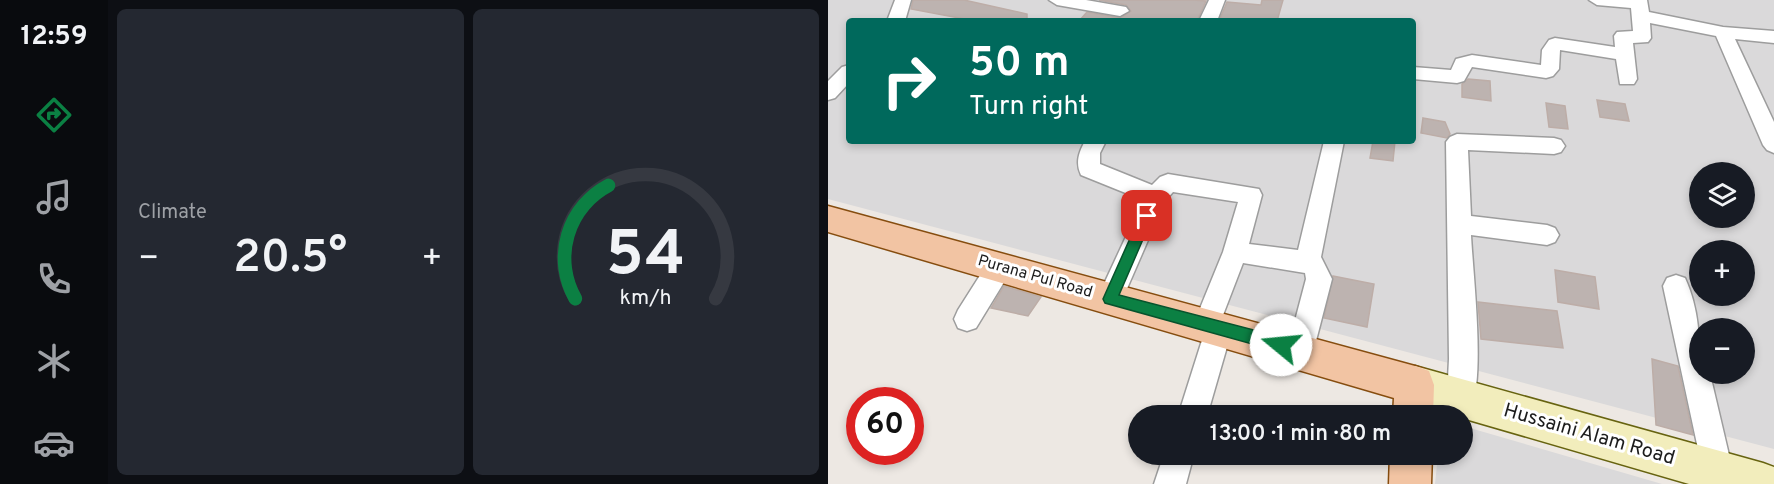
<!DOCTYPE html>
<html lang="en">
<head>
<meta charset="utf-8">
<style>
	:root { --surface:#171b24; --page:#242831; --text:#f1f3f6; --muted:#9ea1a6; --line:#363941; --accent:#0b8043 }
	body { margin:0; font-family:Overpass,sans-serif; background:var(--page); color:var(--text); height:100vh; display:flex; flex-direction:column; font-size:22px; white-space:nowrap }
	* { box-sizing:border-box; margin:0 }
	p { font-size:20px; color:var(--muted) }
	.icon { flex:none; width:33px; height:33px; fill:none; stroke:currentColor; stroke-width:2; stroke-linecap:round; stroke-linejoin:round }
	.map { position:relative; flex:1; overflow:hidden }
	.panel { display:flex; flex-direction:column; gap:9px; padding:9px; background:#0d0f14; width:720px }
	.panel>* { flex:none }
	.banner { position:absolute; left:18px; top:18px; width:570px; height:126px; border-radius:6px; box-shadow:0 3px 9px #0003; background:#00695c; color:#fff; overflow:hidden }
	.fabs { position:absolute; left:861px; top:162px; display:grid; gap:12px }
	.fabs a { display:grid; place-items:center; width:66px; height:66px; border-radius:50%; background:var(--surface); box-shadow:0 3px 9px #0003; font-size:30px }
	.speed { position:absolute; left:18px; top:387px; display:flex; gap:12px; font-size:30px; font-weight:700; text-align:center }
	.speed>* { display:grid; place-content:center; width:78px; height:78px; border-radius:50%; background:var(--surface); box-shadow:0 3px 9px #0003; line-height:1 }
	.speed .limit { border:9px solid #d22; background:#fff; color:#111 }
	.pin { position:absolute; display:grid; place-items:center; width:51px; height:51px; color:#fff; margin:-26px; border-radius:12px; box-shadow:0 3px 9px #0006 }
	.me { position:absolute; width:66px; margin:-33px; rotate:287deg; stroke-linejoin:round; filter:drop-shadow(0 0 4px #0008) }
	.turn { display:flex; align-items:center; gap:21px; height:126px; padding:0 24px; font-size:27px }
	.turn .icon { width:78px; height:78px; stroke-width:2.5 }
	.turn b { display:block; font-size:42px; line-height:51px }
	.big { font-size:45px; font-weight:600; line-height:1.1 }
	.panel .tile { flex:1; display:flex; flex-direction:column; justify-content:center; gap:9px; min-width:0; padding:0 21px; border-radius:9px; background:var(--page) }
	.panel .dial { align-items:center; gap:0 }
	.dial svg { height:156px; overflow:visible; fill:none; stroke:var(--line); stroke-width:7; stroke-linecap:round; text-anchor:middle }
	.dial text { fill:var(--text); stroke:none }
	.heat { display:flex; justify-content:space-between; align-items:center; font-size:33px; direction:ltr }
	.panel .tiles { flex:1; display:grid; gap:9px; grid-template-columns:repeat(2,1fr) }
	.trip { position:absolute; left:300px; top:405px; width:345px; height:60px; border-radius:30px; background:var(--surface); box-shadow:0 3px 9px #0003; font-weight:600; line-height:60px; text-align:center }
	main { display:flex; flex:1; min-height:0 }
	.menu { display:flex; flex-direction:column; width:108px; justify-content:space-around; align-items:center; background:#090b0e; color:var(--muted) }
	.menu .icon { width:42px; height:42px }
	.menu .on { color:var(--accent) }
	.menu b { font-size:27px; color:var(--text) }
	.map>svg:first-child { display:block }
	.residential { fill:#dad9da; fill-rule:evenodd }
	.building { fill:#bdb3b0; stroke:#bdada7; stroke-width:1.5 }
	.lines { fill:none; stroke-linecap:round; stroke-linejoin:round }
	.street-casing { stroke:#9d9d9d; stroke-width:3 }
	.secondary-casing { stroke:#676310; stroke-width:3 }
	.primary-casing { stroke:#864d0f; stroke-width:3 }
	.street { fill:#fff; fill-rule:evenodd }
	.secondary { fill:#f2edbc; fill-rule:evenodd }
	.primary { fill:#f2c4a3; fill-rule:evenodd }
	.route { fill:#0b8043; stroke:#07532c; stroke-width:1.5 }
	.labels { text-anchor:middle; dominant-baseline:central; stroke-width:6; stroke-linejoin:round; paint-order:stroke }
	.street-label { font-size:16px; fill:#1c1c1c; stroke:#fff }
	.near-street-label { font-size:20px; fill:#1c1c1c; stroke:#fff }
</style>
</head>
<body>
<main>
<nav class="menu">
<b>12:59</b>
<svg class="icon on" aria-label="directions" viewBox="0 0 24 24"><path d="M12 3l9 9-9 9-9-9zM9 14v-3h6M13 9l2 2-2 2"/></svg>
<svg class="icon" aria-label="music" viewBox="0 0 24 24"><path d="M9 18V5l10-2v13"/><circle cx="6" cy="18" r="3"/><circle cx="16" cy="16" r="3"/></svg>
<svg class="icon" aria-label="phone" viewBox="0 0 24 24"><path d="M5 4h4l2 5-3 2q2 4 5 5l2-3 5 2v4C11 20 4 13 5 4z"/></svg>
<svg class="icon" aria-label="climate" viewBox="0 0 24 24"><path d="M12 3v18M4 7l16 10M4 17L20 7"/></svg>
<svg class="icon" aria-label="car" viewBox="0 0 24 24"><path d="M5 17H2v-5l4-1 3-4h7l3 4 3 1v5h-3M9 17h6M6 11h13"/><circle cx="7" cy="17" r="2"/><circle cx="17" cy="17" r="2"/></svg>
</nav>
<section class="panel">
<div class="tiles">
<div class="tile"><p>Climate</p>
<div class="heat"><a>−</a><b class="big">20.5°</b><a>+</a></div>
</div>
<div class="tile dial"><svg viewBox="0 0 100 80">
<path d="M14 69A42 42 0 1 1 86 69"/>
<path d="M14 69A42 42 0 0 1 31 11" stroke="#0b8043"/>
<text x="50" y="56" font-size="32" font-weight="700">54</text>
<text x="50" y="72" font-size="11">km/h</text>
</svg></div>
</div>
</section>
<div class="map">
<svg width="946" height="484" viewBox="0 0 946 484">
	<rect width="100%" height="100%" fill="#ede8e3"/>
	<!-- residential -->
	<path class="residential" d="M0 0H946V449L0 199ZM21 21H585V141H21ZM872 172H916V218H872ZM872 250H916V296H872ZM872 328H916V374H872Z
		M635 426 834 484H607L610 455 634 454Z"/>
	<!-- building -->
	<path class="building" d="M85 0H136L199 14V21H147L83 9Z
		M271 0H365L378 1 369 21H251L259 12 292 18 303 11 298 5Z
		M434 0H455L449 21H391L399 2 433 5Z
		M640 79 662 81 663 101 634 97V84Z
		M769 100 797 104 801 121 772 117Z
		M718 103 737 106 740 129 721 127Z
		M595 118 617 122 622 134 619 138 593 133Z
		M545 141H567L565 161 542 158Z
		M727 270 767 277 771 309 730 302Z
		M505 276 546 284 539 327 496 318Z
		M176 286 213 297 200 316 163 308Z
		M650 302 729 311 735 348 653 339Z
		M824 359 850 366 865 435 828 425Z"/>
	<g class="lines">
		<!-- street casing -->
		<g class="street-casing">
			<path id="street" d="M67 0H83L77 21H59Z
				M221 0H258L298 7 301 11 292 16 229 5Z
				M381 0H397L389 21H371Z
				M761 0H819L821 12 895 27 946 31V43L907 39 946 122V153L939 150 935 145 888 36 822 23 823 38 820 42 805 43 809 79 806 84H792L788 59 732 50 731 69 725 76 718 78 644 67 636 81 629 83 585 79V67L623 70 628 59 644 55 713 65 714 50 721 40 727 38 787 47 786 36 789 32 805 31 803 8 769 5Z
				M21 65V83L7 98 0 100V81L14 67Z
				M629 134 726 138 733 140 737 146 733 152 726 154 640 150 643 216 719 225 727 228 731 235 727 242 719 245 643 235C645 275 657 375 643 408L633 412 623 408 619 398 621 359 618 142 622 137Z
				M257 141H278L272 153V164L324 185 332 177 340 174 431 189 434 195 421 244 470 250 496 141H516L493 257 504 279 483 360 473 364 463 360 459 351 478 279 477 273 415 263 395 315 401 317 405 326 379 416H350L376 334 370 332 366 323 395 252 410 202 345 192 337 201 291 307 282 311 273 307 269 299 315 200 253 175C247 163 251 152 257 141Z
				M172 255 181 258 184 266 181 274 148 328 139 331 130 328 126 319 130 310 163 258Z
				M848 275 857 278C871 308 872 341 872 374H882L905 472 898 484 879 483 875 472 835 286 839 278Z
				M336 454H366L358 484H326Z"/>
		</g>
		<!-- secondary casing -->
		<g class="secondary-casing">
			<path id="secondary" d="M587 366 935 463 946 467V484H861L634 418V416H626L573 399 568 385 573 371Z"/>
		</g>
		<!-- primary casing -->
		<g class="primary-casing">
			<path id="primary" d="M0 206 587 366 601 371 606 385 605 416H565L566 398 0 232Z
				M562 454H604L603 484H561Z"/>
		</g>
		<!-- street -->
		<use href="#street" class="street"/>
		<!-- secondary -->
		<use href="#secondary" class="secondary"/>
		<!-- primary -->
		<use href="#primary" class="primary"/>
	</g>
	<!-- route -->
	<path class="route" d="M319 211 325 216 291 295 453 337 458 340 460 345 458 350 453 352 277 303 275 299 312 216Z"/>
	<g class="labels">
		<!-- street labels -->
		<g class="street-label">
			<text transform="translate(207 277) rotate(16)">Purana Pul Road</text>
		</g>
		<!-- near-street labels -->
		<g class="near-street-label">
			<text transform="translate(761 435) rotate(16)">Hussaini Alam Road</text>
		</g>
	</g>
</svg>
<div class="fabs">
<a><svg class="icon" aria-label="layers" viewBox="0 0 24 24"><path d="M12 4l9 5-9 5-9-5zM3 14l9 5 9-5"/></svg></a>
<a>+</a>
<a>−</a>
</div>
<div class="speed"><div class="limit">60</div></div>
<div class="pin" style="left:319px;top:216px;background:#d93025"><svg class="icon" aria-label="arrive" viewBox="0 0 24 24"><path d="M6 21V4h12l-3 4 3 4H6"/></svg></div>
<svg class="me" style="left:453px;top:345px" viewBox="-20 -20 40 40"><circle r="19" fill="#fff"/><path d="M0-13L10 11 0 6-10 11z" fill="#0b8043"/></svg>
<div class="trip">13:00 · 1 min · 80 m</div>
<div class="banner">
<div class="turn"><svg class="icon" aria-label="right" viewBox="0 0 24 24"><path d="M7 20v-9h11M14 6l5 5-5 5"/></svg><div><b>50 m</b>Turn right</div></div>
</div>
</div>
</main>
</body>
</html>
